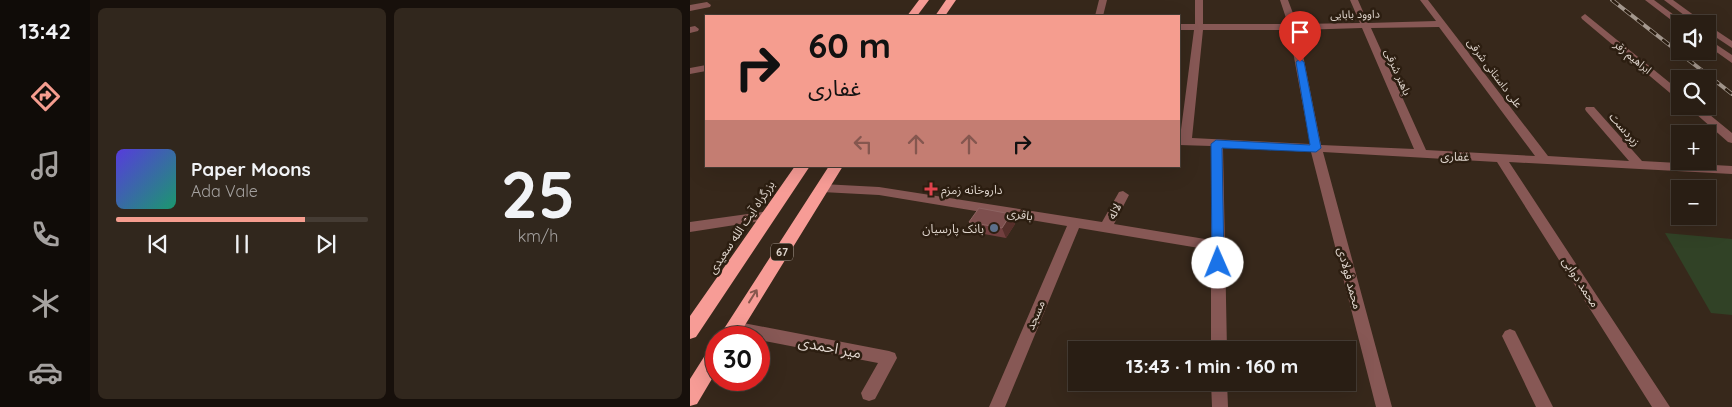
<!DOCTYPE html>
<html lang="en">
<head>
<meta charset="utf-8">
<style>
	:root { --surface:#291e14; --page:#31271d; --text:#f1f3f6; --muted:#a5a2a0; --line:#453c34; --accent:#f59d8f }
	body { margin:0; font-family:Quicksand,"Noto Sans Arabic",sans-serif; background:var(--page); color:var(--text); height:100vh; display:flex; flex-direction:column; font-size:19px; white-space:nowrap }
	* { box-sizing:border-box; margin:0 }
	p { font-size:16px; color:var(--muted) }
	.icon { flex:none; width:28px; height:28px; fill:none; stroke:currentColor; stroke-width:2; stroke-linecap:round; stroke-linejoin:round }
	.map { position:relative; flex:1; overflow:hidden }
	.side { display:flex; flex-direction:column; gap:8px; padding:8px; background:#17100b; width:600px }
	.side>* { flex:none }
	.guide { position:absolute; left:15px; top:15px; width:475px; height:152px; border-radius:0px; box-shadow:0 5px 20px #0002,0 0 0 1px var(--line); background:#f59d8f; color:#111; overflow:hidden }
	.buttons { position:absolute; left:981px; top:15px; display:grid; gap:10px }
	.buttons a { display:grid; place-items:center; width:45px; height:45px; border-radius:0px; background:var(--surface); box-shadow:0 5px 20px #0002,0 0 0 1px var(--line); font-size:25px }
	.speed { position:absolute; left:15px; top:326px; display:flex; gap:10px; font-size:25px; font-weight:700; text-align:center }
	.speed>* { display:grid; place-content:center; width:65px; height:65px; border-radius:50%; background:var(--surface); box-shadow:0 5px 20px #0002,0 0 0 1px var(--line); line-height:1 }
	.speed .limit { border:8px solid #d22; background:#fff; color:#111 }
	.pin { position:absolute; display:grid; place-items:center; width:42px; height:42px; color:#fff; margin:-51px -21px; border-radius:50% 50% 50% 0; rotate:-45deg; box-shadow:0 0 5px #0007 }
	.pin .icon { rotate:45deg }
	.me { position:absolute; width:55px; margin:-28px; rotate:359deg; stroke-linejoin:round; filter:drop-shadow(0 0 4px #0008) }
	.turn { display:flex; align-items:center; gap:18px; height:105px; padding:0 20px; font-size:22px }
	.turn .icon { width:65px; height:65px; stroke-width:2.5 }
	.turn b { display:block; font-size:35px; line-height:42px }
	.lanes { display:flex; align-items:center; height:48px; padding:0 20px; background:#0003; justify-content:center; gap:25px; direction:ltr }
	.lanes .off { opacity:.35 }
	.side .card { flex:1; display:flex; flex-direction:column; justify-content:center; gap:8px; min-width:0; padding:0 18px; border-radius:8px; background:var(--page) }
	.side .dial { align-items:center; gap:0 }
	.dial b { font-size:65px; line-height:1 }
	.song { display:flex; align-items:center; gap:15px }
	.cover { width:60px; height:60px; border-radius:8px; background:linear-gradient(135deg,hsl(250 70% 55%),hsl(160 70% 35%)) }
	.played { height:5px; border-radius:2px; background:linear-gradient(90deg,var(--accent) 75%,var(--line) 75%) }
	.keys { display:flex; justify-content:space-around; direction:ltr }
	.side .tiles { flex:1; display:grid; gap:8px; grid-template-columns:repeat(2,1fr) }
	.trip { position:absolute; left:378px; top:341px; width:288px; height:50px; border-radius:0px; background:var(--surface); box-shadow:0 5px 20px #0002,0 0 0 1px var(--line); font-weight:700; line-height:50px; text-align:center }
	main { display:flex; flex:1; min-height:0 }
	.tab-bar { display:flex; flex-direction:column; width:90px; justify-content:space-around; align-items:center; background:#100c08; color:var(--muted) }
	.tab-bar .icon { width:35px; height:35px }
	.tab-bar .on { color:var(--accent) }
	.tab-bar b { font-size:22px; color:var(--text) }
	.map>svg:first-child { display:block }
	.green { fill:#314226 }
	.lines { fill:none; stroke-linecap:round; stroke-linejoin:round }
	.minor { fill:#875855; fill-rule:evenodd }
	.highway { fill:#f79c96; fill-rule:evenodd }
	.rail-casing { stroke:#a4988e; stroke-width:4 }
	.rail { stroke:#2c1e11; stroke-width:2.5; stroke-dasharray:8; stroke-linecap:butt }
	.wall { fill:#723f3f }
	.shaded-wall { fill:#562f2a }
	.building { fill:#7e4f4e; stroke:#8d6462 }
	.oneway { stroke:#87574d }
	.route { fill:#1a73e8; stroke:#114b97 }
	.health-dot { fill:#e0444e; stroke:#2c1e11; stroke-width:2 }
	.service-dot { fill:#5c6f8a; stroke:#2c1e11; stroke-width:2 }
	.labels { text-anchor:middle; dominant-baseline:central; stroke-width:5; stroke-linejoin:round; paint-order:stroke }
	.far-street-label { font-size:11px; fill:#ded4cc; stroke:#2c1e11 }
	.shield { fill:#2c1e11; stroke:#a99d94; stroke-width:1 }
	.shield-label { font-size:11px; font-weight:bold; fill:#ded4cc }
	.street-label { font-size:12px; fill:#ded4cc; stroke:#2c1e11 }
	.poi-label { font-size:12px; fill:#ded4cc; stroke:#2c1e11; text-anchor:start }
	.near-street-label { font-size:15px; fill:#ded4cc; stroke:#2c1e11 }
</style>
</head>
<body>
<main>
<nav class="tab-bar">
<b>13:42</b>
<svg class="icon on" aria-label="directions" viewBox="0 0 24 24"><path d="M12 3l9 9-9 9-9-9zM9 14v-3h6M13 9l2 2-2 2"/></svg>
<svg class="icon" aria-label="music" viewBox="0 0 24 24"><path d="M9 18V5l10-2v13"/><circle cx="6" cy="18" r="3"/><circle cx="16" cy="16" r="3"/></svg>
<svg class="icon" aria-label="phone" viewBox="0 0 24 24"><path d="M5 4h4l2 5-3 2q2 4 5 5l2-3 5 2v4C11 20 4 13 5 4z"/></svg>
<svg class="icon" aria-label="climate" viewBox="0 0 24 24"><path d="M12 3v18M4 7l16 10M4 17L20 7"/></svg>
<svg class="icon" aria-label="car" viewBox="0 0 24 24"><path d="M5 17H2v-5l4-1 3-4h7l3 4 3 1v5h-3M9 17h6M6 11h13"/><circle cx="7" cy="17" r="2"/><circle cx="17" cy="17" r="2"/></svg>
</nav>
<section class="side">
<div class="tiles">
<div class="card">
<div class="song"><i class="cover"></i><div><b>Paper Moons</b><p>Ada Vale</p></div></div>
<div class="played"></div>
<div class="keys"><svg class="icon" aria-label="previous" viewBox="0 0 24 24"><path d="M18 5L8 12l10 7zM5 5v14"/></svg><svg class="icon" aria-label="pause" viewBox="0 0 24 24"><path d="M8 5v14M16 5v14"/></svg><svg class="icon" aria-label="next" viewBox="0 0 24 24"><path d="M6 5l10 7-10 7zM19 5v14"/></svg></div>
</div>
<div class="card dial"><b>25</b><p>km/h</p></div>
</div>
</section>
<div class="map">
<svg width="1042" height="407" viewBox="0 0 1042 407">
	<rect width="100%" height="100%" fill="#37281b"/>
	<!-- green -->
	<path class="green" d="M975 233 1042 239V315L1021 313Z"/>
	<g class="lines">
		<!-- minor -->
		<path class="minor" d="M409 0H417L413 16H405Z
			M505 0H513V24H598L590 0H598L607 24 670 23 660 0H668L678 23 746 21 730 0H738L858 156 939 161 896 111 895 109 896 107H904L952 161 1042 166V174L819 162 980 407H962L807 162 633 152 702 407H686L621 152 533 147 537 350H521V250L389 228 315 407H299L377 226 189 195 132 192 126 188 132 184 189 187 412 222 429 192 433 191 439 195 424 224 521 240V146L489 145 504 30H489V24H505ZM749 27 845 156 736 150 681 28ZM672 28 724 149 631 145 608 30ZM513 30H599L620 144 502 138Z
			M955 0H964L996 24H990L989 26Z
			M974 0H983L1016 24H1006Z
			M17 2 21 5 20 7 0 11V5Z
			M895 14 990 91V99L986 98 892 19 891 17Z
			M1018 25 1042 41V48L1018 32Z
			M5 26 9 29 8 31 0 33V27Z
			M1018 39 1042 55V63L1018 46Z
			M16 65V71L0 74V68Z
			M997 106H1009L1042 133V143L1038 142Z
			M79 211 84 213 85 216 84 219 0 232V222Z
			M43 321 199 351 205 353 207 358 185 399 179 401 173 399 171 393 188 363 69 340V338H58L38 333 35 328 38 323Z
			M820 329 825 331 863 407H846L812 336 815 331Z
			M521 382H537L538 407H522Z"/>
		<!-- highway -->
		<path class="highway" d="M229 0H239L227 16H217Z
			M256 0H266L255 16H245Z
			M105 166H120L6 337 0 339V316Z
			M139 166H153L47 338H28Z
			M26 346V372L7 404 0 406V379L19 349Z"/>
		<!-- rail casing -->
		<g class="rail-casing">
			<path id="rail" d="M922 0 1042 94"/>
		</g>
		<!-- rail -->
		<use href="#rail" class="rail"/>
	</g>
	<!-- wall -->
	<path class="wall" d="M321 214 325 224 316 238 283 232 279 222Z"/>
	<!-- shaded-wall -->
	<path class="shaded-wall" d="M321 214 325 224 316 238 312 228Z"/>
	<!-- building -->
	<path class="building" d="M289 208 321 214 312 228 279 222Z"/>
	<!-- one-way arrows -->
	<defs><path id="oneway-shaft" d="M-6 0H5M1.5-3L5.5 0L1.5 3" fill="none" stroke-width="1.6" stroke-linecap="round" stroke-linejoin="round" transform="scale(1.25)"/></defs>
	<use class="oneway" href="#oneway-shaft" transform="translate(63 296) rotate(-58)"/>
	<!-- route -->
	<path class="route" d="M610 59 614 62 631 148 626 152 532 148 534 263 532 267H524L522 263 521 144 526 140 620 145 606 62Z"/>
	<!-- markers -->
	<path class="health-dot" d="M238.5 181.5h5v5h5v5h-5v5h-5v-5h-5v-5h5z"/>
	<circle class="service-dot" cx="304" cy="228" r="5"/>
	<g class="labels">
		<!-- far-street labels -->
		<g class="far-street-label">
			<text transform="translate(665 14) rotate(-1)">داوود بابایی</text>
			<text transform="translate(943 57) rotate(40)">ابراهیم زقر</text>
			<text transform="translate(708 72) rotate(66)">باهنر شرقی</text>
			<text transform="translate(805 73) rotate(53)">علی داستانی شرقی</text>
		</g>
		<!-- shield labels -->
		<rect class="shield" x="81" y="243.5" width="22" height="17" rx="4"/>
		<g class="shield-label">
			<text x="92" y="252">67</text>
		</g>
		<!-- street labels -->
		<g class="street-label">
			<text transform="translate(935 129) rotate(49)">زبردست</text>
			<text transform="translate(765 156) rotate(2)">غفاری</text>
			<text transform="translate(424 211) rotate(-63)">لاله</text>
			<text transform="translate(330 214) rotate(9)">باقری</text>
			<text transform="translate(51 227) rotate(-56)">بزرگراه آیت الله سعیدی</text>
			<text transform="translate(660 278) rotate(75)">محمد فولادی</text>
			<text transform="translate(891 282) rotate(57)">محمد دوابی</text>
			<text transform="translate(345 315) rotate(-67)">مسجد</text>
		</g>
		<!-- poi labels -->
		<g class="poi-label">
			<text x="251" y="189">داروخانه زمزم</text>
			<text x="294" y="228" text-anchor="end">بانک پارسیان</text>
		</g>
		<!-- near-street labels -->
		<g class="near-street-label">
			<text transform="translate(140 347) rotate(11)">میر احمدی</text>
		</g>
	</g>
</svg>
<div class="buttons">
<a><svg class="icon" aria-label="sound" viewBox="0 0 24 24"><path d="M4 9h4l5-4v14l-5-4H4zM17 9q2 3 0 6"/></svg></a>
<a><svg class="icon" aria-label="search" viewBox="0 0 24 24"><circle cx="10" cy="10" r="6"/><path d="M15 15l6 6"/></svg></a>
<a>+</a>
<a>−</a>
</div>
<div class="speed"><div class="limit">30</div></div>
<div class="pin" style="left:610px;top:62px;background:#d93025"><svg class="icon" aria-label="arrive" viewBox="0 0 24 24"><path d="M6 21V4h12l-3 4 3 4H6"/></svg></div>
<svg class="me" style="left:528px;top:263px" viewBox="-20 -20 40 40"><circle r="19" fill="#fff"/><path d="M0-13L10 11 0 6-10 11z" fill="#1a73e8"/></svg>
<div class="trip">13:43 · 1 min · 160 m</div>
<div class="guide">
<div class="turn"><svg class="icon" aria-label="right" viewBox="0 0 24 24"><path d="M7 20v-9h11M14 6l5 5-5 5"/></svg><div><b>60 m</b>غفاری</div></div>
<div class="lanes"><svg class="icon off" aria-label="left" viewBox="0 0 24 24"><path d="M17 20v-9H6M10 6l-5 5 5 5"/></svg><svg class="icon off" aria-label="ahead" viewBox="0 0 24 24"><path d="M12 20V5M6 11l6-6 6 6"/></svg><svg class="icon off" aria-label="ahead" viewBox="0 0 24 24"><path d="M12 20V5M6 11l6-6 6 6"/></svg><svg class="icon" aria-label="right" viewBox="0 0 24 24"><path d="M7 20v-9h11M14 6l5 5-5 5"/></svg></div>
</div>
</div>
</main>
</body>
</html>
